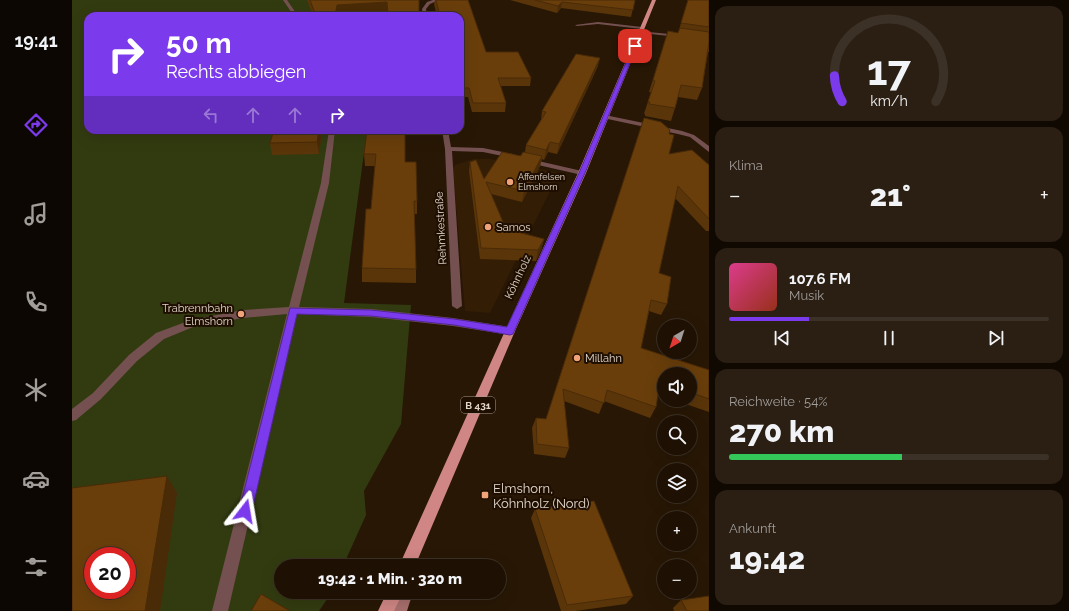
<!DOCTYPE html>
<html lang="de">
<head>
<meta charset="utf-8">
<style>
	:root { --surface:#1e1104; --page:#2b1f13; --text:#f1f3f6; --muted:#a19d9a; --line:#3c3126; --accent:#7c3aed }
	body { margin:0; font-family:Raleway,sans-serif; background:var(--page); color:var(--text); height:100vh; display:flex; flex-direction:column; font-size:15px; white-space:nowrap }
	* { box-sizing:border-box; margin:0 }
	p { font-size:13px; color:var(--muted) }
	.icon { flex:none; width:22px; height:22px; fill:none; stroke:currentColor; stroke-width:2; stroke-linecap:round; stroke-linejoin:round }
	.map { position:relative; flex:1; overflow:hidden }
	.details { display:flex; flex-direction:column; gap:6px; padding:6px; background:#100902; width:360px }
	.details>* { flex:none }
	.banner { position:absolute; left:12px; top:12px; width:380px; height:122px; border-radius:12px; box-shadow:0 4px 16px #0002,0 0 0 1px var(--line); background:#7c3aed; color:#fff; overflow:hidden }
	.needle { width:26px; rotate:219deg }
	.tools { position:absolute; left:585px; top:319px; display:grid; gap:8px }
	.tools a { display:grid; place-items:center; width:40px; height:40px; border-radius:50%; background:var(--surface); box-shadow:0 4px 16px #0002,0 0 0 1px var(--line); font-size:20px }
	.speed { position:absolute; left:12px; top:547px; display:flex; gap:8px; font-size:20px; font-weight:700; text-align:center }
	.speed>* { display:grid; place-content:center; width:52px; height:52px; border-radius:50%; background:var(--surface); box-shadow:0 4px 16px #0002,0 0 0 1px var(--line); line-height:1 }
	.speed .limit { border:6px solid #d22; background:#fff; color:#111 }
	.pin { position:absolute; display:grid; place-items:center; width:34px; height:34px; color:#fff; margin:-17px; border-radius:8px; box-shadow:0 2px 6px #0006 }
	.me { position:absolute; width:44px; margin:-22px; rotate:14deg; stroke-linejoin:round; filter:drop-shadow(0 0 3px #0008) }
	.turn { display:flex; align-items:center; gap:14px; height:84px; padding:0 16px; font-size:18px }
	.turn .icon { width:52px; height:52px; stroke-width:2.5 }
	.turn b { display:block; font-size:28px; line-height:34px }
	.lanes { display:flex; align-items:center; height:38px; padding:0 16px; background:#0003; justify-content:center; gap:20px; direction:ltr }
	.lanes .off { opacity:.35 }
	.big { font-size:30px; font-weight:800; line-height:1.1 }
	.details .widget { flex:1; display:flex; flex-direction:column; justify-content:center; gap:6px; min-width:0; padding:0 14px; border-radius:12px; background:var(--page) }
	.details .dial { align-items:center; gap:0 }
	.dial svg { height:104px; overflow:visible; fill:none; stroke:var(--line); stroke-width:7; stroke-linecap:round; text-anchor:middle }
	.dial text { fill:var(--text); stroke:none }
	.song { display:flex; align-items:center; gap:12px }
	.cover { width:48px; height:48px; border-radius:6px; background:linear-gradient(135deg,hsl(330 70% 55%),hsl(10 70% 35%)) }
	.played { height:4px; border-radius:2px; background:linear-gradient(90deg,var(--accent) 25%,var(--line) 25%) }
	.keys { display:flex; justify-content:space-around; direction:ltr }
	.heat { display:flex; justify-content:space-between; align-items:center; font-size:22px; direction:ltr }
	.charge { height:6px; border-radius:3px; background:linear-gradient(90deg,#34c759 54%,var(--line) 0) }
	.trip { position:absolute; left:202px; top:559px; width:232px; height:40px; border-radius:20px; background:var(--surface); box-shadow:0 4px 16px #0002,0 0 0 1px var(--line); font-weight:800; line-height:40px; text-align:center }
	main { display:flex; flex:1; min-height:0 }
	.tabs { display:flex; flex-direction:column; width:72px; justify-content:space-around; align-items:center; background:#0c0702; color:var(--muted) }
	.tabs .icon { width:28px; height:28px }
	.tabs .current { color:var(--accent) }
	.tabs b { font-size:18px; color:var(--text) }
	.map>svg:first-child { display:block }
	.built { fill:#341d05 }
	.green { fill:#323b10; fill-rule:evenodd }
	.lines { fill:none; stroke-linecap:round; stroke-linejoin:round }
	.service { fill:#745150; fill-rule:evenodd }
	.minor { fill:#745150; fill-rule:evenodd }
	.secondary { fill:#a76f6d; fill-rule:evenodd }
	.primary { fill:#cf8684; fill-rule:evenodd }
	.wall { fill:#5a3509 }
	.shaded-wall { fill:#4a2b08 }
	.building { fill:#693e0b; stroke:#4a2b08; fill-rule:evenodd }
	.route { fill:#7c3aed; stroke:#51269a }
	.poi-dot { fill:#f0a279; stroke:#1e0e00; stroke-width:1.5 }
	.labels { text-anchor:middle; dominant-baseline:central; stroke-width:4; stroke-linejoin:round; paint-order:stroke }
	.far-poi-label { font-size:9px; fill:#e2d6cb; stroke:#1e0e00; text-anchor:start }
	.shield { fill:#1e0e00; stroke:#a79a8e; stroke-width:1 }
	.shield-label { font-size:10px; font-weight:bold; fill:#e2d6cb }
	.poi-label { font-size:11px; fill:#e2d6cb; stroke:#1e0e00; text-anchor:start }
	.street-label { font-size:11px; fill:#e2d6cb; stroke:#1e0e00 }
	.near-poi-label { font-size:13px; fill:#e2d6cb; stroke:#1e0e00; text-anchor:start }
</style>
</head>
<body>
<main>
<nav class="tabs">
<b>19:41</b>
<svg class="icon current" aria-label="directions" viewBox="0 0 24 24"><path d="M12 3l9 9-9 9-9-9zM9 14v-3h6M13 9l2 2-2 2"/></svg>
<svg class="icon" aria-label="music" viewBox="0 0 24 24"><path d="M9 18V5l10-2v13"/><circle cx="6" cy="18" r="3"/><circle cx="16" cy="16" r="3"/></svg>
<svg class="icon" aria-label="phone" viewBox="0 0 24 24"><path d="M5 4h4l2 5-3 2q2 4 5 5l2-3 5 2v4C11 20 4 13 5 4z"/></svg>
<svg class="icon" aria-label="climate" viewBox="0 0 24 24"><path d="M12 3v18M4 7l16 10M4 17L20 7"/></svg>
<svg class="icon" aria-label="car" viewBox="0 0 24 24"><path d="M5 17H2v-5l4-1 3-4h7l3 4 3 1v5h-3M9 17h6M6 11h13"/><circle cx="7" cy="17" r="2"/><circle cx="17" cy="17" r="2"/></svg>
<svg class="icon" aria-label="filters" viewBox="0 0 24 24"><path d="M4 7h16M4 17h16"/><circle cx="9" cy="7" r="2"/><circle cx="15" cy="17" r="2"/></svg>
</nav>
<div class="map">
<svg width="637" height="611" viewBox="0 0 637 611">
	<rect width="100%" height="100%" fill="#281705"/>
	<!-- built -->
	<path class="built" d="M401 159H418L487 173 418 313 393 311 381 168 383 165Z"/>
	<!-- green -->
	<path class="green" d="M0 0H286L300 16H16V130H295L272 303 339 305 329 424 292 491 294 515 271 566H209V592H260L247 611H0ZM21 556H55V590H21Z"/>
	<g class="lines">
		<!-- service -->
		<path class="service" d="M211 0H215L226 16H222Z
			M526 22 570 27 572 28 570 29 526 24 505 26 503 25Z
			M257 130H263L257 183 227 307 299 309 381 318 438 327 442 328 443 331 442 334 438 335 381 326 299 317 225 314 156 611H140L215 314 171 318 121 327 92 339 65 361 29 399 4 420 0 421V409L21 393 57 355 84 333 119 320 171 310 217 307 249 183Z"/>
		<!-- minor -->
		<path class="minor" d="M361 0H367L358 4 354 9 355 16H351L350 9 355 2Z
			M567 31 607 35 609 36 607 37 569 33Z
			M533 115 610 131 622 135 637 146V152L618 137 606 134 531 118V116Z
			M370 130H376L379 147 411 148 441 154 445 156 441 158 411 152 380 151 390 306 385 309 380 306 373 149Z
			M453 158 510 171 514 173 510 175 453 162Z"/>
		<!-- secondary -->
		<path class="secondary" d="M325 592H341L335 611H319Z"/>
		<!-- primary -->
		<path class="primary" d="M580 0H584L514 173 443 331 343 566H327L433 331 506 173Z
			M315 592H331L322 611H306Z"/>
	</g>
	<!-- wall -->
	<path class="wall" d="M235 0H347V16H316L315 11 265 14V16H241Z
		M363 0H396L414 52 459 78 458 86H429L434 103 433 112H400L396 97H388V16H365L362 4Z
		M438 0H563L559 17 489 8 485 13Z
		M616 0H637V52H636L630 88 625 100 606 97 603 108 599 121 573 116V114H572L579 92H577L596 31 606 33Z
		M526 66 485 154 476 152 472 160 470 159 468 166 450 202 419 194 434 229 472 239 469 250 464 261 408 259 397 171 398 162 412 179 453 152 454 145 469 120 470 111Z
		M202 130H250L247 154 200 155 198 143Z
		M295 130 333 162 345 201V214H342L344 269V283L290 282V268L299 209 303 166H293L292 154Z
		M597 134V154L637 165V231H634L603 198 587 273 595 304 589 315 577 311 569 348 637 370V412L602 400H618V374H592V396L586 394 584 407 578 418 532 401 527 414 492 401 497 448 493 458 462 454 460 428 464 418 474 419Z
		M463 509 561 596 554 604 503 611H489L459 518Z
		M609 600 637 611H602L601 608Z"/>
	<!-- shaded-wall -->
	<path class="shaded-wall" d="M315 2V11L265 14V16H263L265 5Z
		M490 2 489 8 485 13 486 6Z
		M528 58 526 66 485 154 487 144Z
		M247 130H250L247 154 245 142Z
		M478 142 476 152 472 160 474 150Z
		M470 156 468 166 450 202 452 191Z
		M472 239 469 250 464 261 466 250Z
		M95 476 105 493 88 611H73Z"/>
	<!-- building -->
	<path class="building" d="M238 0H347V16H325V13H316L315 2 265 5 263 16H244Z
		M364 0H396L414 52H446L459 78H426L434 103H401L397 88H388V16H368Z
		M463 0H563L561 10 490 2 486 6Z
		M616 0H637V27L609 23Z
		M608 28 637 32V42L630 88 609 85 603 108 577 104 578 102H576L583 81 581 80 596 31 606 33Z
		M504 54 528 58 487 144 478 142 474 150 454 145 474 112 470 111Z
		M572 118 589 122 598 130 597 134 602 135 597 154 620 150 637 165V219L606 186 587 273 599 277 595 304 579 300 569 348 637 370V399L618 392V374H592V384L588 382 584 407 535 390 532 403 491 389 497 448 465 444 464 418 474 419Z
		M202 130H247L245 142 198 143Z
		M295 130H333V162H344L345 201H342L344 269 290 268 294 209H299L304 154H292Z
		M430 152 449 156 451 152 470 156 452 191 414 182 434 229 472 239 466 250 409 248 398 162 404 160 412 179Z
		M95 476 73 611H0V488ZM21 556H55V590H21Z
		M522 501 561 596 495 605 463 509Z
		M189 594 218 611H179Z
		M637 596V611H615L609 600Z"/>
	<!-- route -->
	<path class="route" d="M563 45 565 46 513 173 441 334 438 335 382 325 299 316 225 314 180 511 178 515 173 517 169 515 167 511 218 308 299 310 382 319 435 327 507 173 561 46Z"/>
	<!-- markers -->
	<g class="poi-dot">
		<circle cx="438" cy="182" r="4"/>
		<circle cx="416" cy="227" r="4"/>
		<circle cx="169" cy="314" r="4"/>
		<circle cx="505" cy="358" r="4"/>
		<rect x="409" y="491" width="8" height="8" rx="2"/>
	</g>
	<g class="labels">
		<!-- far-poi labels -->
		<g class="far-poi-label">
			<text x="446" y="177">Affenfelsen<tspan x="446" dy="10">Elmshorn</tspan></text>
		</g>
		<!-- shield labels -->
		<rect class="shield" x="389" y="397" width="34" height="16" rx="3"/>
		<g class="shield-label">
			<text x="406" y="405">B 431</text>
		</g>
		<!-- poi labels -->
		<g class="poi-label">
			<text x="424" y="227">Samos</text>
			<text x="161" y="308" text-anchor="end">Trabrennbahn<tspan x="161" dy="13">Elmshorn</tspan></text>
			<text x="513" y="358">Millahn</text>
		</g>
		<!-- street labels -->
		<g class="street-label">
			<text transform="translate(369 228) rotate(-93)">Rehmkestraße</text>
			<text transform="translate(446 277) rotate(-65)">Köhnholz</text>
		</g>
		<!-- near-poi labels -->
		<g class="near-poi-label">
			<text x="421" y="488">Elmshorn,<tspan x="421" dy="15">Köhnholz (Nord)</tspan></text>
		</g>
	</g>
</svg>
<div class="tools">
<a><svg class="needle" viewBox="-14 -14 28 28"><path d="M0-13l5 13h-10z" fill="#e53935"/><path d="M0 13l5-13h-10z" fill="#a19d9a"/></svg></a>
<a><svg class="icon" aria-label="sound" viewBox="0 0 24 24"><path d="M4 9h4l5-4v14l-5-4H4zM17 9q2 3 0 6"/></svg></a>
<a><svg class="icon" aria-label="search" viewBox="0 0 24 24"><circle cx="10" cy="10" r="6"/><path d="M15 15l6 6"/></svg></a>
<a><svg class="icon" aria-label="layers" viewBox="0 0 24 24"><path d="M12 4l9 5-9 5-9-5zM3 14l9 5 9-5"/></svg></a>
<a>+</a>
<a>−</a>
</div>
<div class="speed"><div class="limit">20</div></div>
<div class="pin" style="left:563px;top:46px;background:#d93025"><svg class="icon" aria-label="arrive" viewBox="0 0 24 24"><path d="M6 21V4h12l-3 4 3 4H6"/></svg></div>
<svg class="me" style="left:173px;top:511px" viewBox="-20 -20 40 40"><path d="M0-17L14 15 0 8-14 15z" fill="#7c3aed" stroke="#fff" stroke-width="4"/></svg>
<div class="trip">19:42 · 1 Min. · 320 m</div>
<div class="banner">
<div class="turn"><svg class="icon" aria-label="right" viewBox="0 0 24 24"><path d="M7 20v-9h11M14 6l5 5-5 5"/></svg><div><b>50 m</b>Rechts abbiegen</div></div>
<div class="lanes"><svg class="icon off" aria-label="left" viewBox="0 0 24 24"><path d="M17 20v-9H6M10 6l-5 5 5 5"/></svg><svg class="icon off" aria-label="ahead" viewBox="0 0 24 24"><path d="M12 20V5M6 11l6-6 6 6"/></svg><svg class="icon off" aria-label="ahead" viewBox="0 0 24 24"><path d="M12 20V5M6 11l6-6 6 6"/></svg><svg class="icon" aria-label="right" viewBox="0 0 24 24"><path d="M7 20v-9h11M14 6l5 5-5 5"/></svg></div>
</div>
</div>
<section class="details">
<div class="widget dial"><svg viewBox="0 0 100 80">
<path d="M14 69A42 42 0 1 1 86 69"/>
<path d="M14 69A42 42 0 0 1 8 49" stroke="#7c3aed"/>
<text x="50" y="56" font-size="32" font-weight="700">17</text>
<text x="50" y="72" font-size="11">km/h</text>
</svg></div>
<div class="widget"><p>Klima</p>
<div class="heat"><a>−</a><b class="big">21°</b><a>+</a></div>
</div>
<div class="widget">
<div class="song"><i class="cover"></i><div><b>107.6 FM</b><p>Musik</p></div></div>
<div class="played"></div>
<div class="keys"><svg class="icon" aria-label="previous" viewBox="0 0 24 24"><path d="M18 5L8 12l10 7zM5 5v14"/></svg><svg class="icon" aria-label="pause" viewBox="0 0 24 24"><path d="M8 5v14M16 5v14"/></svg><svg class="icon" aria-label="next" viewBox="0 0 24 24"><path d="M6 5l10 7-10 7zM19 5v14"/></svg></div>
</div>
<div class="widget"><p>Reichweite · 54%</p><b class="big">270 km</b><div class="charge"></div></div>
<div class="widget"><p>Ankunft</p><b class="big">19:42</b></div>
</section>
</main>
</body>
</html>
